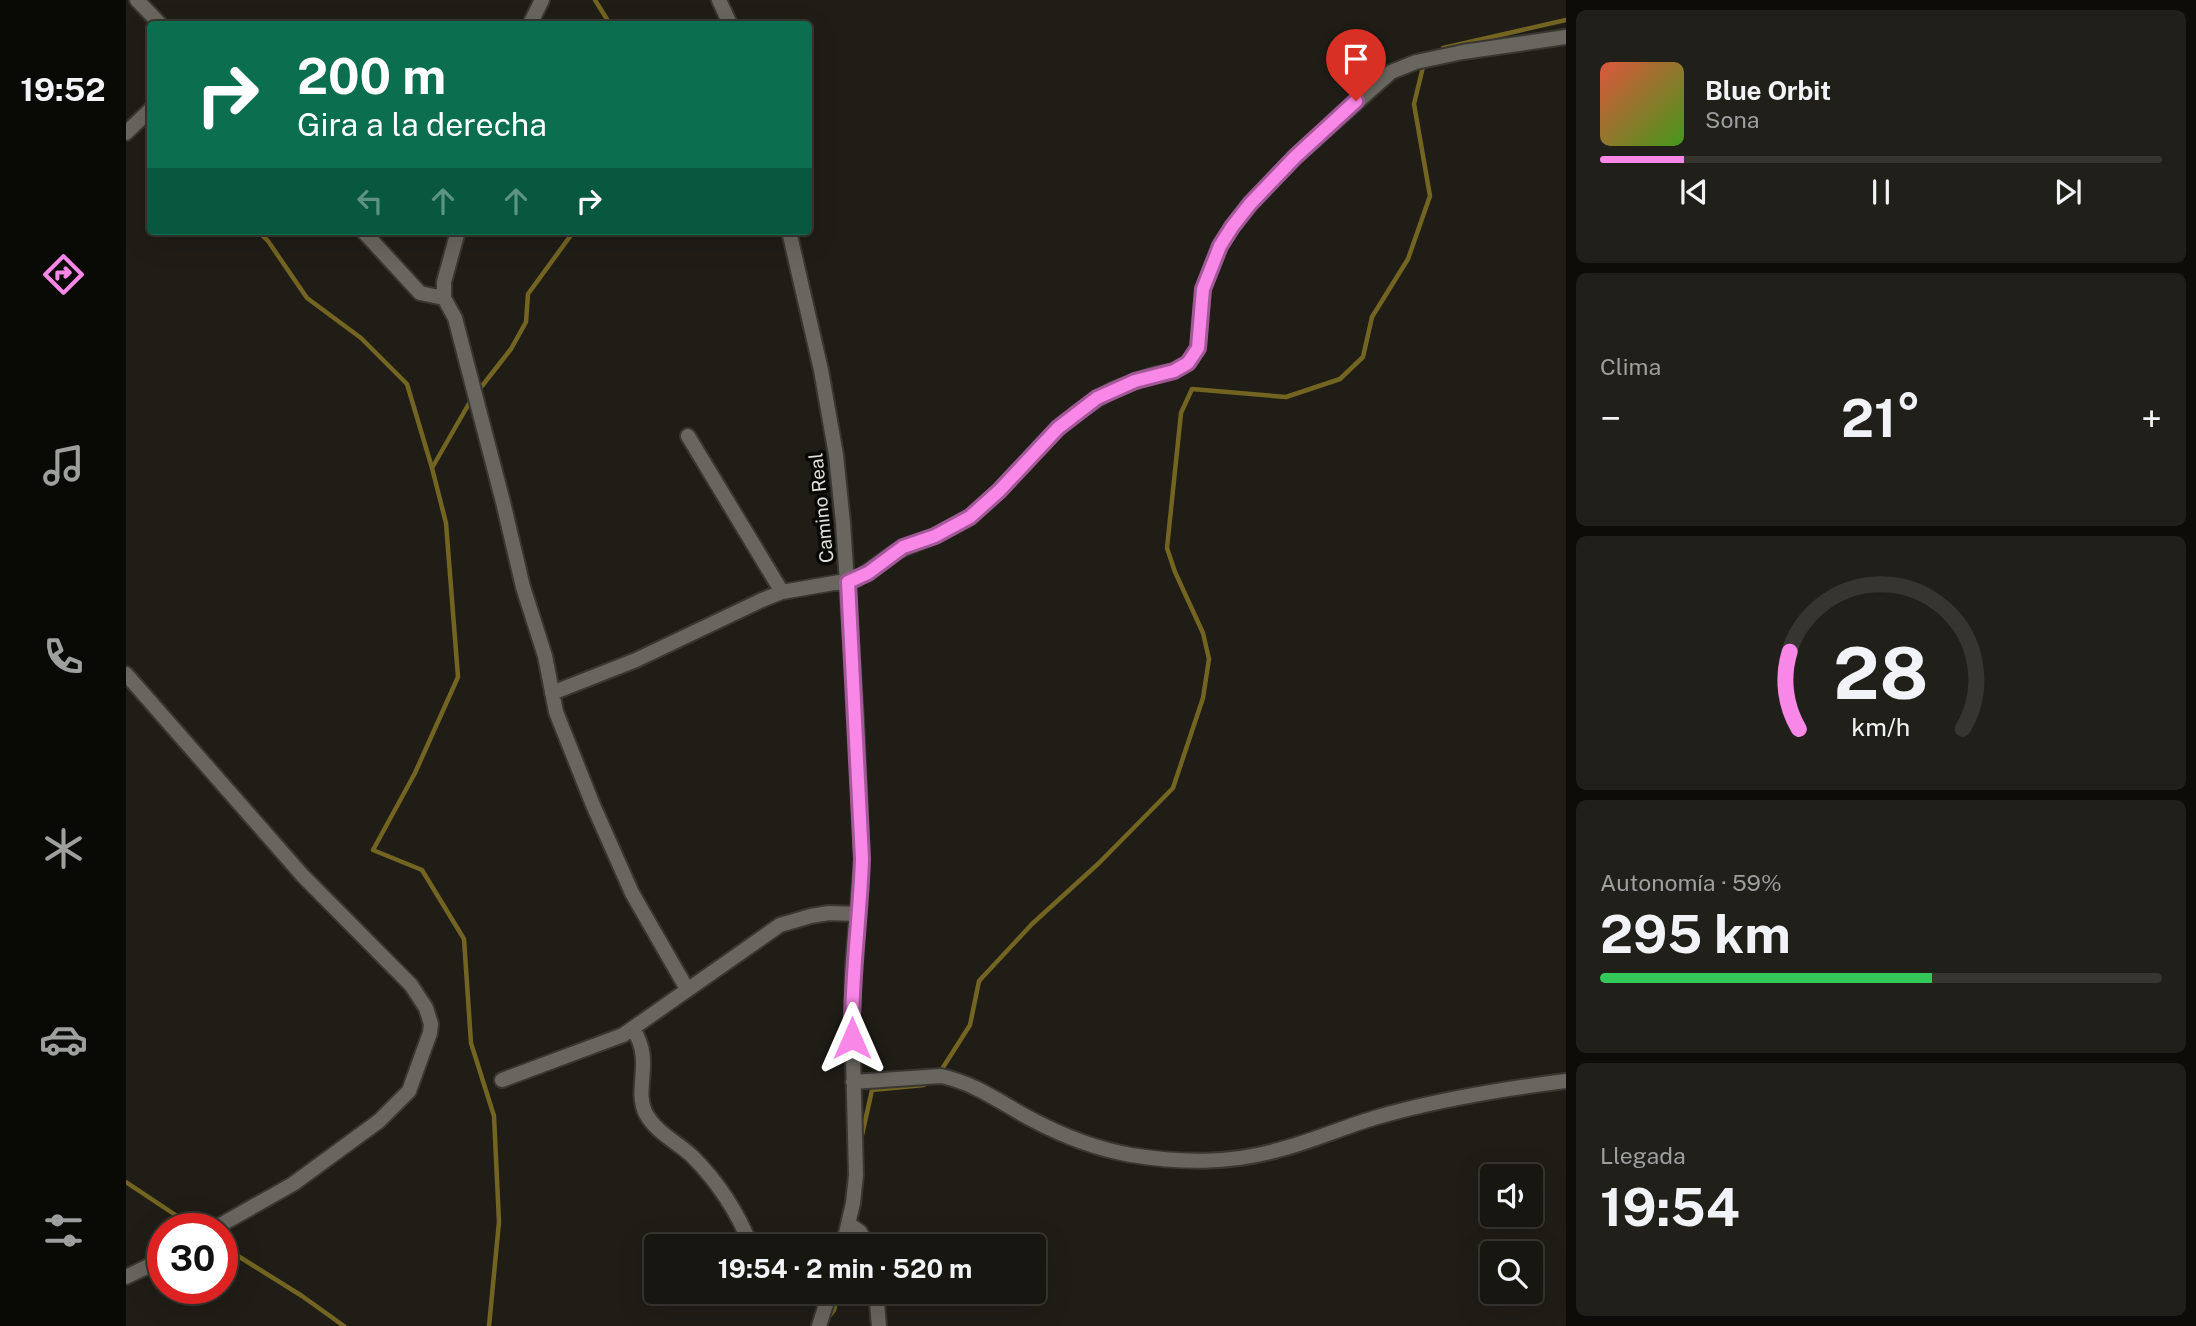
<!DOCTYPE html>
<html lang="es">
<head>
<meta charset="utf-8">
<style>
	:root { --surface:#171610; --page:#201f19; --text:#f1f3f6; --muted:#9e9f9f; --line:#363530; --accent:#f987e8 }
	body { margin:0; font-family:"Public Sans",sans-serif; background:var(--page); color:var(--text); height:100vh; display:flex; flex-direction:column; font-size:26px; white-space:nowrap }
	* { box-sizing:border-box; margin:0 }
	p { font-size:23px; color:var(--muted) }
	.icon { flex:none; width:38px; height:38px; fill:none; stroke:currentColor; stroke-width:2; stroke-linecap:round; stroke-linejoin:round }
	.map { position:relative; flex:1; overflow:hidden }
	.drawer { display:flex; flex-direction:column; gap:10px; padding:10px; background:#0d0c09; width:630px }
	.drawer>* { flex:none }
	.banner { position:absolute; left:21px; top:21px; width:665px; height:214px; border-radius:7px; box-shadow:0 7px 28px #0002,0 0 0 2px var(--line); background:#0b6e4f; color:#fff; overflow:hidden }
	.buttons { position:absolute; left:1354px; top:1164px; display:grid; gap:14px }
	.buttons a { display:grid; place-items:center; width:63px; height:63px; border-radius:7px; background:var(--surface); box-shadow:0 7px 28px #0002,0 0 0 2px var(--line); font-size:35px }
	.speed { position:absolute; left:21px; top:1213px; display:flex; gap:14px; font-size:35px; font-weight:700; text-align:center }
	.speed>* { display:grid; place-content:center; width:91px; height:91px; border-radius:50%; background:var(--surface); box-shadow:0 7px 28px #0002,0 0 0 2px var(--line); line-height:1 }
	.speed .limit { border:10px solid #d22; background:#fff; color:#111 }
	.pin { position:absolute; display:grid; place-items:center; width:60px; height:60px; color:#fff; margin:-72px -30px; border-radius:50% 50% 50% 0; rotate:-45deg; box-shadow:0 0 7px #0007 }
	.pin .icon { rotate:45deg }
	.me { position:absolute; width:77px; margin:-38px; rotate:0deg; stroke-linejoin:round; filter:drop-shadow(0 0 5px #0008) }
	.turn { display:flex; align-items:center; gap:24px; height:147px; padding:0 35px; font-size:32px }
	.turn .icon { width:91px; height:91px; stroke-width:2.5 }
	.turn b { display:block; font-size:49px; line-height:60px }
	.lanes { display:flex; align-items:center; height:66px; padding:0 35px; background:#0003; justify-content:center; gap:35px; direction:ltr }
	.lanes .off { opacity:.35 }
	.big { font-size:52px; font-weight:700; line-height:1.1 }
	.drawer .tile { flex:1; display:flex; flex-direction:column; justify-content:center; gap:10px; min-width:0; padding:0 24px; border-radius:10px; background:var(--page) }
	.drawer .dial { align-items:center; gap:0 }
	.dial svg { height:182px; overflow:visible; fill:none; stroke:var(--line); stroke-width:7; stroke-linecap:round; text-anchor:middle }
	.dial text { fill:var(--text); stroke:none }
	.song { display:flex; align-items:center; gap:21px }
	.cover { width:84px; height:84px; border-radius:10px; background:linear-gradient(135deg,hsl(10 70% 55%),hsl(100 70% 35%)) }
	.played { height:7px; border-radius:4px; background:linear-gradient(90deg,var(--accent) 15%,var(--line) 15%) }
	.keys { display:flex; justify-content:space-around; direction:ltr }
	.heat { display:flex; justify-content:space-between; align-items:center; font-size:38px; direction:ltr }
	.charge { height:10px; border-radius:5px; background:linear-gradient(90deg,#34c759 59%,var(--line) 0) }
	.trip { position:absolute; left:518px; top:1234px; width:402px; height:70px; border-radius:7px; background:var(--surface); box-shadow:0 7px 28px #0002,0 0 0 2px var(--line); font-weight:700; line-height:70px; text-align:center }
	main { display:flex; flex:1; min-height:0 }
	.tabs { display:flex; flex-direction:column; width:126px; justify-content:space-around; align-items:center; background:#090906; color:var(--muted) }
	.tabs .icon { width:49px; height:49px }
	.tabs .current { color:var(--accent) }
	.tabs b { font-size:32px; color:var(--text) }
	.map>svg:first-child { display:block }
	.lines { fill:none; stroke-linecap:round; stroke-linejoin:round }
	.stream { stroke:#736422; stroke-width:4.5 }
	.street-casing { stroke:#383732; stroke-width:18 }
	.street { stroke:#68665e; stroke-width:14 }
	.route-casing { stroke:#a25897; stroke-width:18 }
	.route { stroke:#f987e8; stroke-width:12 }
	.labels { text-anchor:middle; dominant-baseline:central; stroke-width:7; stroke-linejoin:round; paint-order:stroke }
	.street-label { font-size:19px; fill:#e0dfda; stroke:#080805 }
</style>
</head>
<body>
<main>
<nav class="tabs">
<b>19:52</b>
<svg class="icon current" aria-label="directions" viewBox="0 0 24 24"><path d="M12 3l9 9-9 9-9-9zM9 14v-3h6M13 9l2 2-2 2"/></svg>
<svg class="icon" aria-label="music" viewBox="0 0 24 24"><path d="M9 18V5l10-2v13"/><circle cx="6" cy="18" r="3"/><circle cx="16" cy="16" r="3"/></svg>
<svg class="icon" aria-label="phone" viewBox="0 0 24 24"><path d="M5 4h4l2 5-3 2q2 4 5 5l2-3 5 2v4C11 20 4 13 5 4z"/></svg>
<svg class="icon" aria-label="climate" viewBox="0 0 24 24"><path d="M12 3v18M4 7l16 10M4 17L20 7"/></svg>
<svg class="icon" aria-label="car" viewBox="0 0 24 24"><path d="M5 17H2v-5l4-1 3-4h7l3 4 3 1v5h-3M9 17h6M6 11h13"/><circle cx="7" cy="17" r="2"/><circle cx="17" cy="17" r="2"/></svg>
<svg class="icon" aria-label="filters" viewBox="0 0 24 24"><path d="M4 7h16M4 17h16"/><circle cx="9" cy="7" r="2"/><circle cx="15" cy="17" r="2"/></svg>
</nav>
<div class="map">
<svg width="1440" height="1326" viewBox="0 0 1440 1326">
	<rect width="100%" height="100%" fill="#1f1d16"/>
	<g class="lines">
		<!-- stream -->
		<path class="stream" d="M469 0 484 24
			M1317 48 1440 20
			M132 231 142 241 181 298 235 338 281 384 306 468
			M356 386 385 349 400 322 402 294 448 231
			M345 400 306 468 320 523 332 677 289 773 247 850 296 870 338 939 345 1043 368 1116 373 1222 363 1326
			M816 1069 844 1025 853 981 906 924 973 863 1047 788 1077 698 1083 659 1077 633 1049 572 1041 548 1055 413 1066 389 1160 397 1214 379 1237 357 1246 317 1282 259 1304 196 1288 104 1297 67
			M736 1135 746 1090 798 1085
			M0 1182 69 1228
			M96 1246 176 1296 218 1326
			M701 1319 708 1310 713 1292"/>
		<!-- street casing -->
		<g class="street-casing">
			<path id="street" d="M11 0 34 24
				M593 0 604 24
				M404 24 416 0
				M0 133 24 110
				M237 231 294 293 318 298
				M332 231 318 282V298L329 318 377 502 397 587 419 656 430 712 467 805 506 893 561 989
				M663 231 695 370 710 455 717 523 730 719 736 859 727 966 726 1016 730 1175 727 1203 717 1246
				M562 436 656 592
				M0 674 177 876 285 985 300 1008 305 1024 304 1033 283 1091 253 1121 167 1184 89 1228
				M426 693 510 660 636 600 656 592 731 579 769 552 809 536 844 517 873 491 932 428 953 411 986 390 1027 375 1048 371 1062 363 1072 348 1077 289 1094 246 1106 227 1124 204 1169 157 1265 72 1290 62 1337 52 1440 37
				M507 1029C528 1061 508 1087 519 1112 529 1132 551 1142 566 1156 591 1181 612 1213 625 1246
				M376 1080 497 1035 654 925 685 916 703 913 732 914
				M727 1082 815 1076C849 1083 875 1103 905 1119 935 1135 971 1149 1005 1155 1055 1163 1103 1164 1152 1150 1184 1142 1215 1128 1248 1118 1310 1100 1376 1089 1440 1081
				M723 1224 734 1232 742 1246
				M0 1277 37 1259
				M750 1292 753 1326
				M693 1326 704 1292"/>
		</g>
		<!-- street -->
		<use href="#street" class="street"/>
	</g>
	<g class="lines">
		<!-- route casing -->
		<g class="route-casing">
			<path id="route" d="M726 1038C725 977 734 919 736 859L722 582 742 573 777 547 809 536 844 517 873 491 932 428 971 398 1009 381 1048 371 1062 363 1072 348 1077 289 1094 246 1106 227 1124 204 1169 157 1230 101"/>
		</g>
		<!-- route -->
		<use href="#route" class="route"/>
	</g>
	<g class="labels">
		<!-- street labels -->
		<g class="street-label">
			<text transform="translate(695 508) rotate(-96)">Camino Real</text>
		</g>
	</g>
</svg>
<div class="buttons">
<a><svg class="icon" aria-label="sound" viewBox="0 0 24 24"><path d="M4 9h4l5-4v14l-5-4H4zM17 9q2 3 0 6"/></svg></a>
<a><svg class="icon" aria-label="search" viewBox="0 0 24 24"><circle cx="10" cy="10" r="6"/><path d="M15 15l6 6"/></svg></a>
</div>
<div class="speed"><div class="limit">30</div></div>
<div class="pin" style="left:1230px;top:101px;background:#d93025"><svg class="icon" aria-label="arrive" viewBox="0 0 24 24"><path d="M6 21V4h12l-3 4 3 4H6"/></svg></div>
<svg class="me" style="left:726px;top:1038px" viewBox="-20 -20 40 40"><path d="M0-17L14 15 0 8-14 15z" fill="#f987e8" stroke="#fff" stroke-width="4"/></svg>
<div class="trip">19:54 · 2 min · 520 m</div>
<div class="banner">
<div class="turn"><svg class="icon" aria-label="right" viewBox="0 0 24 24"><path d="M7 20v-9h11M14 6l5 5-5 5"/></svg><div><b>200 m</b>Gira a la derecha</div></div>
<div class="lanes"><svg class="icon off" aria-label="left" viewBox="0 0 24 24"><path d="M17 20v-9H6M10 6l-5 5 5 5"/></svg><svg class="icon off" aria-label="ahead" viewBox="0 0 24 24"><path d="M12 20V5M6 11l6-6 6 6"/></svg><svg class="icon off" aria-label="ahead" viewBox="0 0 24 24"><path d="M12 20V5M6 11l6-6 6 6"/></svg><svg class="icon" aria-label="right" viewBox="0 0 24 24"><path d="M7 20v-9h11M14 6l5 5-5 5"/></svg></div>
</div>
</div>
<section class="drawer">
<div class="tile">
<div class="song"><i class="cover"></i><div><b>Blue Orbit</b><p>Sona</p></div></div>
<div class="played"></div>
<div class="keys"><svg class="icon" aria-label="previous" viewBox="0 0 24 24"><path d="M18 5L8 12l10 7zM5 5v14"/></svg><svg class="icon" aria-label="pause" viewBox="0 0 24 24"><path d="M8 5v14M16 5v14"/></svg><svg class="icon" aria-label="next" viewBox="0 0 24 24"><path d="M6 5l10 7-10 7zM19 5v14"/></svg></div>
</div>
<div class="tile"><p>Clima</p>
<div class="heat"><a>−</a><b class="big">21°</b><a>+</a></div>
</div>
<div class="tile dial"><svg viewBox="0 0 100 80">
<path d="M14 69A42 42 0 1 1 86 69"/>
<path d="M14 69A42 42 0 0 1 10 35" stroke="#f987e8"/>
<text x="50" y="56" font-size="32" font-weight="700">28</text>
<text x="50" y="72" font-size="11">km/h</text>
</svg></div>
<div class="tile"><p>Autonomía · 59%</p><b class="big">295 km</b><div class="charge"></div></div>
<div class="tile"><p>Llegada</p><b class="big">19:54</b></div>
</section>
</main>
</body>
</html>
